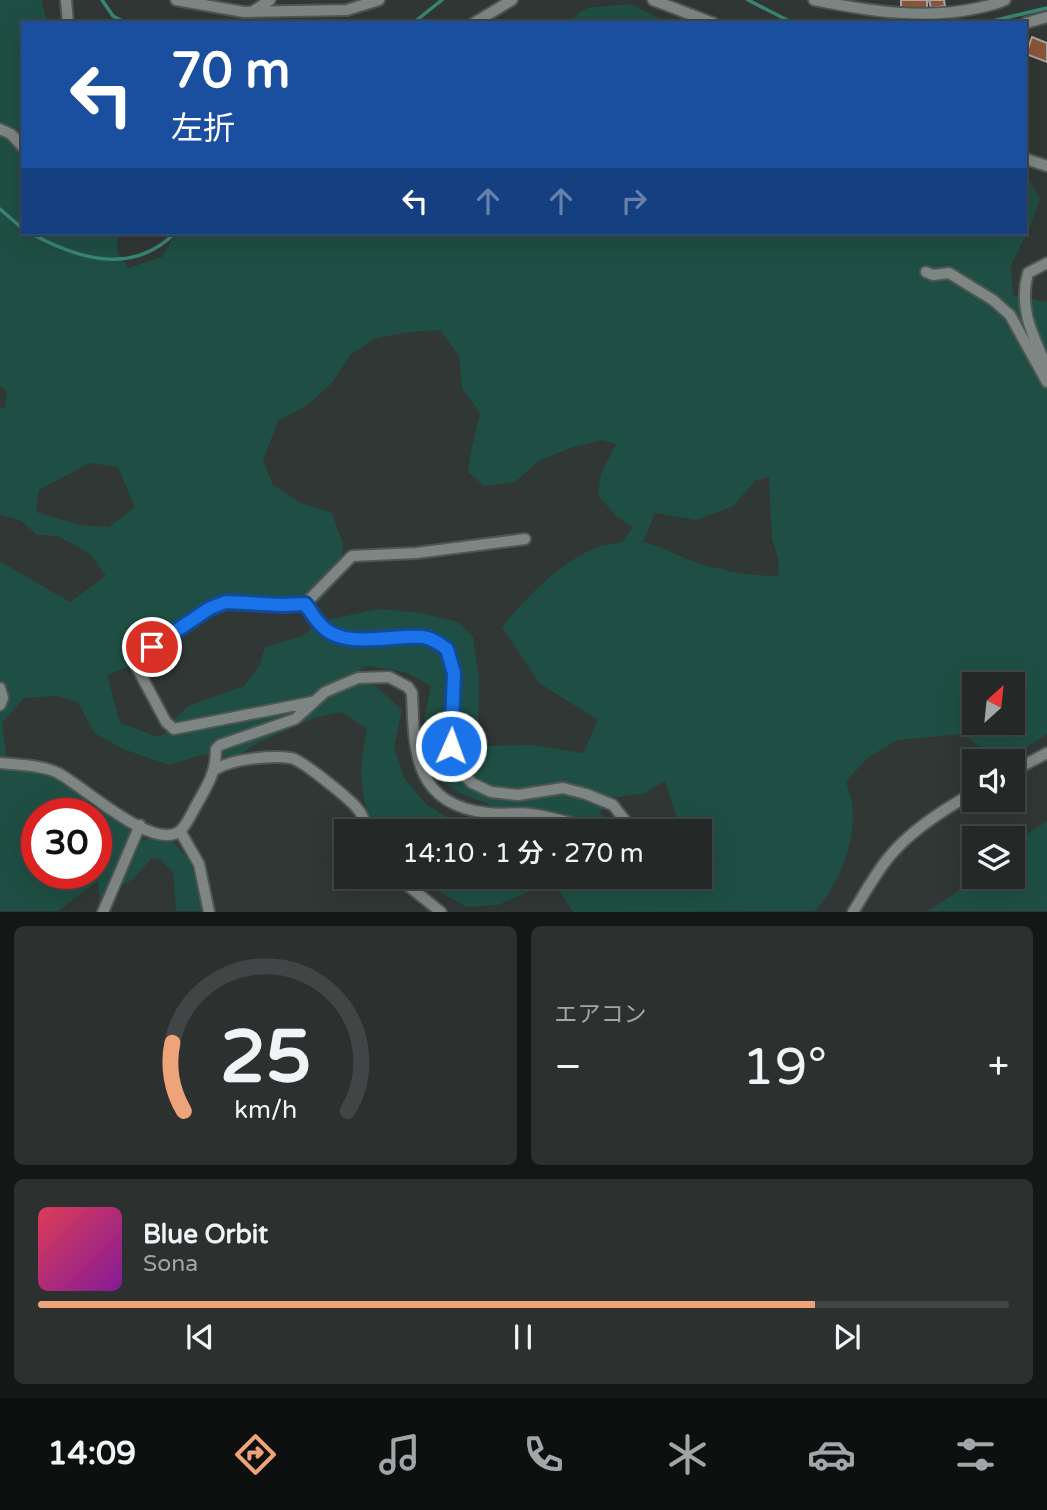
<!DOCTYPE html>
<html lang="ja">
<head>
<meta charset="utf-8">
<style>
	:root { --surface:#242928; --page:#2c3130; --text:#f1f3f6; --muted:#a3a6a8; --line:#414545; --accent:#efa378 }
	body { margin:0; font-family:"Varela Round","Noto Sans JP",sans-serif; background:var(--page); color:var(--text); height:100vh; display:flex; flex-direction:column; font-size:26px; white-space:nowrap }
	* { box-sizing:border-box; margin:0 }
	p { font-size:23px; color:var(--muted) }
	.icon { flex:none; width:38px; height:38px; fill:none; stroke:currentColor; stroke-width:2; stroke-linecap:round; stroke-linejoin:round }
	.map { position:relative; height:912px; overflow:hidden }
	.details { display:flex; flex-direction:column; gap:14px; padding:14px; background:#141716; flex:1 }
	.details>* { flex:none }
	.banner { position:absolute; left:21px; top:21px; width:1006px; height:214px; border-radius:0px; box-shadow:0 7px 28px #0002,0 0 0 2px var(--line); background:#1a4fa0; color:#fff; overflow:hidden }
	.needle { width:46px; rotate:27deg }
	.buttons { position:absolute; left:962px; top:672px; display:grid; gap:14px }
	.buttons a { display:grid; place-items:center; width:63px; height:63px; border-radius:0px; background:var(--surface); box-shadow:0 7px 28px #0002,0 0 0 2px var(--line); font-size:35px }
	.speed { position:absolute; left:21px; top:798px; display:flex; gap:14px; font-size:35px; font-weight:700; text-align:center }
	.speed>* { display:grid; place-content:center; width:91px; height:91px; border-radius:50%; background:var(--surface); box-shadow:0 7px 28px #0002,0 0 0 2px var(--line); line-height:1 }
	.speed .limit { border:10px solid #d22; background:#fff; color:#111 }
	.pin { position:absolute; display:grid; place-items:center; width:60px; height:60px; color:#fff; margin:-30px; border:4px solid #fff; border-radius:50%; box-shadow:0 2px 7px #0007 }
	.me { position:absolute; width:77px; margin:-38px; rotate:2deg; stroke-linejoin:round; filter:drop-shadow(0 0 5px #0008) }
	.turn { display:flex; align-items:center; gap:24px; height:147px; padding:0 35px; font-size:32px }
	.turn .icon { width:91px; height:91px; stroke-width:2.5 }
	.turn b { display:block; font-size:49px; line-height:60px }
	.lanes { display:flex; align-items:center; height:66px; padding:0 35px; background:#0003; justify-content:center; gap:35px; direction:ltr }
	.lanes .off { opacity:.35 }
	.big { font-size:52px; font-weight:600; line-height:1.1 }
	.details .card { flex:1; display:flex; flex-direction:column; justify-content:center; gap:10px; min-width:0; padding:0 24px; border-radius:10px; background:var(--page) }
	.details .dial { align-items:center; gap:0 }
	.dial svg { height:182px; overflow:visible; fill:none; stroke:var(--line); stroke-width:7; stroke-linecap:round; text-anchor:middle }
	.dial text { fill:var(--text); stroke:none }
	.song { display:flex; align-items:center; gap:21px }
	.cover { width:84px; height:84px; border-radius:10px; background:linear-gradient(135deg,hsl(350 70% 55%),hsl(290 70% 35%)) }
	.played { height:7px; border-radius:4px; background:linear-gradient(90deg,var(--accent) 80%,var(--line) 80%) }
	.keys { display:flex; justify-content:space-around; direction:ltr }
	.heat { display:flex; justify-content:space-between; align-items:center; font-size:38px; direction:ltr }
	.details .tiles { flex:1; display:grid; gap:14px; grid-template-columns:1fr 1fr }
	.card:last-child { grid-column:span 2 }
	.trip { position:absolute; left:334px; top:819px; width:378px; height:70px; border-radius:0px; background:var(--surface); box-shadow:0 7px 28px #0002,0 0 0 2px var(--line); font-weight:600; line-height:70px; text-align:center }
	.tab-bar { display:flex; height:112px; justify-content:space-around; align-items:center; background:#0e1010; color:var(--muted) }
	.tab-bar .icon { width:49px; height:49px }
	.tab-bar .selected { color:var(--accent) }
	.tab-bar b { font-size:32px; color:var(--text) }
	.map>svg:first-child { display:block }
	.green { fill:#1f4f44; fill-rule:evenodd }
	.lines { fill:none; stroke-linecap:round; stroke-linejoin:round }
	.stream { stroke:#398574; stroke-width:3.5 }
	.building { fill:#895639; stroke:#aaa39f; stroke-width:2 }
	.street-casing { stroke:#505654; stroke-width:14 }
	.street { stroke:#7e8683; stroke-width:10 }
	.route-casing { stroke:#114b97; stroke-width:18 }
	.route { stroke:#1a73e8; stroke-width:12 }
</style>
</head>
<body>
<div class="map">
<svg width="1047" height="912" viewBox="0 0 1047 912">
	<rect width="100%" height="100%" fill="#303735"/>
	<!-- green -->
	<path class="green" d="M0 0H42L45 15 50 23H23V233H117V251L128 268 162 257 176 233H1026V174L1040 199 1030 227 1011 265 1013 295 1047 302V734L1005 761H999L963 734 897 740 869 757 846 781C849 792 853 804 853 814 854 848 837 887 815 911L573 912 553 881 498 905 466 907 415 877H700V831H681L665 781 645 793 609 798 600 813 618 831H376C358 798 359 765 367 729L342 712 317 717 255 744 237 757 205 754 169 765 123 749 94 733 78 702 56 696 24 698 2 723 6 755 36 766 68 773 119 816 140 841 166 834 190 860 203 911H176L173 872 160 859 152 858 133 879 118 888 109 898V911H100L98 881 58 911H0V561L70 602 106 576 90 554 58 536 37 535 20 520 0 515V408H5L7 391 0 386ZM440 330 459 356 462 388 480 413 471 452 468 472 484 486 515 482 540 460 570 448 602 440 616 444 601 474 598 495 616 516 633 527 623 542C614 544 604 545 595 548 558 564 527 597 502 627L539 683 598 720 583 753 533 745 482 746 478 735 479 680 473 637 458 622 420 613 379 609 322 621 302 636 265 647 260 665 244 686 188 706 174 720 179 726 158 737 120 723 107 675 133 665 150 648 222 598 256 596 287 605 319 602 340 578 343 544 332 513 301 503 273 485 263 460 278 421 307 405 332 383 350 355 376 338 409 332ZM90 463 118 467 135 507 109 527 80 525 36 512 39 490ZM769 477 772 538 779 562 778 576C753 576 724 571 701 564 680 558 665 547 643 542L655 513 695 520 732 507 756 480ZM366 666 405 672 431 686 422 732 432 775 460 793 488 804 497 817 486 831 454 822 426 804 404 778 394 747 402 710 376 686 342 683ZM975 684H1013V723H975ZM37 814H96V873H37Z
		M631 4 669 23H565L587 8Z
		M1047 821V911H928L957 892 975 874V877H1013V843Z"/>
	<g class="lines">
		<!-- stream -->
		<path class="stream" d="M102 0 113 16 126 23
			M748 0 793 23
			M413 23 442 0
			M984 23 1047 8
			M0 209 23 229
			M30 233C78 259 132 276 175 233"/>
	</g>
	<!-- building -->
	<path class="building" d="M901 0H927V10H901Z
		M929 0H944L945 6 931 8Z
		M1032 37 1047 43V62L1026 54Z"/>
	<g class="lines">
		<!-- street casing -->
		<g class="street-casing">
			<path id="street" d="M66 0 68 23
				M176 0 244 12 347 10 379 0
				M653 0 713 23
				M814 0C868 11 924 20 978 8 987 6 997 4 1005 0
				M252 12 270 0
				M474 23 512 0
				M1026 23 1047 17
				M0 129 11 134 23 147
				M1026 159 1047 166
				M1047 263 1028 273C1018 308 1033 336 1047 367
				M926 272 933 275 949 273 993 300 1010 315 1047 382
				M305 604 323 628 340 637 360 639 424 637 447 649 454 673 451 745 456 763 464 775 472 783 491 792 518 795 563 788 586 794 613 805 627 823V831
				M0 688 3 698 0 705
				M312 702 174 729 166 722 135 664 138 654 165 639 210 608 226 602 282 605 305 604 352 556 416 553 525 539
				M0 763C19 765 41 765 58 773 82 785 153 852 180 831 187 825 192 812 197 804 208 784 216 773 216 749L220 745 295 719 325 692 358 678 389 677 408 687 412 693C414 752 414 805 488 813 502 815 517 812 531 814 554 817 577 825 599 831
				M216 769C232 759 272 755 291 758 302 760 347 797 356 807 363 814 365 822 367 831
				M1013 771 1047 753
				M180 831 199 864 209 912
				M397 877 441 912
				M103 912 140 825
				M853 912C865 893 875 874 889 857 911 830 944 809 975 792"/>
		</g>
		<!-- street -->
		<use href="#street" class="street"/>
	</g>
	<g class="lines">
		<!-- route casing -->
		<g class="route-casing">
			<path id="route" d="M152 647 210 608 226 602 282 605 305 604C311 611 315 620 322 626 344 650 394 634 423 637 432 638 440 644 447 649L454 673 451 746"/>
		</g>
		<!-- route -->
		<use href="#route" class="route"/>
	</g>
</svg>
<div class="buttons">
<a><svg class="needle" viewBox="-14 -14 28 28"><path d="M0-13l5 13h-10z" fill="#e53935"/><path d="M0 13l5-13h-10z" fill="#a3a6a8"/></svg></a>
<a><svg class="icon" aria-label="sound" viewBox="0 0 24 24"><path d="M4 9h4l5-4v14l-5-4H4zM17 9q2 3 0 6"/></svg></a>
<a><svg class="icon" aria-label="layers" viewBox="0 0 24 24"><path d="M12 4l9 5-9 5-9-5zM3 14l9 5 9-5"/></svg></a>
</div>
<div class="speed"><div class="limit">30</div></div>
<div class="pin" style="left:152px;top:647px;background:#d93025"><svg class="icon" aria-label="arrive" viewBox="0 0 24 24"><path d="M6 21V4h12l-3 4 3 4H6"/></svg></div>
<svg class="me" style="left:451px;top:746px" viewBox="-20 -20 40 40"><circle r="17" fill="#1a73e8" stroke="#fff" stroke-width="3"/><path d="M0-11L8 9 0 5-8 9z" fill="#fff"/></svg>
<div class="trip">14:10 · 1 分 · 270 m</div>
<div class="banner">
<div class="turn"><svg class="icon" aria-label="left" viewBox="0 0 24 24"><path d="M17 20v-9H6M10 6l-5 5 5 5"/></svg><div><b>70 m</b>左折</div></div>
<div class="lanes"><svg class="icon" aria-label="left" viewBox="0 0 24 24"><path d="M17 20v-9H6M10 6l-5 5 5 5"/></svg><svg class="icon off" aria-label="ahead" viewBox="0 0 24 24"><path d="M12 20V5M6 11l6-6 6 6"/></svg><svg class="icon off" aria-label="ahead" viewBox="0 0 24 24"><path d="M12 20V5M6 11l6-6 6 6"/></svg><svg class="icon off" aria-label="right" viewBox="0 0 24 24"><path d="M7 20v-9h11M14 6l5 5-5 5"/></svg></div>
</div>
</div>
<section class="details">
<div class="tiles">
<div class="card dial"><svg viewBox="0 0 100 80">
<path d="M14 69A42 42 0 1 1 86 69"/>
<path d="M14 69A42 42 0 0 1 9 39" stroke="#efa378"/>
<text x="50" y="56" font-size="32" font-weight="700">25</text>
<text x="50" y="72" font-size="11">km/h</text>
</svg></div>
<div class="card"><p>エアコン</p>
<div class="heat"><a>−</a><b class="big">19°</b><a>+</a></div>
</div>
<div class="card">
<div class="song"><i class="cover"></i><div><b>Blue Orbit</b><p>Sona</p></div></div>
<div class="played"></div>
<div class="keys"><svg class="icon" aria-label="previous" viewBox="0 0 24 24"><path d="M18 5L8 12l10 7zM5 5v14"/></svg><svg class="icon" aria-label="pause" viewBox="0 0 24 24"><path d="M8 5v14M16 5v14"/></svg><svg class="icon" aria-label="next" viewBox="0 0 24 24"><path d="M6 5l10 7-10 7zM19 5v14"/></svg></div>
</div>
</div>
</section>
<nav class="tab-bar">
<b>14:09</b>
<svg class="icon selected" aria-label="directions" viewBox="0 0 24 24"><path d="M12 3l9 9-9 9-9-9zM9 14v-3h6M13 9l2 2-2 2"/></svg>
<svg class="icon" aria-label="music" viewBox="0 0 24 24"><path d="M9 18V5l10-2v13"/><circle cx="6" cy="18" r="3"/><circle cx="16" cy="16" r="3"/></svg>
<svg class="icon" aria-label="phone" viewBox="0 0 24 24"><path d="M5 4h4l2 5-3 2q2 4 5 5l2-3 5 2v4C11 20 4 13 5 4z"/></svg>
<svg class="icon" aria-label="climate" viewBox="0 0 24 24"><path d="M12 3v18M4 7l16 10M4 17L20 7"/></svg>
<svg class="icon" aria-label="car" viewBox="0 0 24 24"><path d="M5 17H2v-5l4-1 3-4h7l3 4 3 1v5h-3M9 17h6M6 11h13"/><circle cx="7" cy="17" r="2"/><circle cx="17" cy="17" r="2"/></svg>
<svg class="icon" aria-label="filters" viewBox="0 0 24 24"><path d="M4 7h16M4 17h16"/><circle cx="9" cy="7" r="2"/><circle cx="15" cy="17" r="2"/></svg>
</nav>
</body>
</html>
